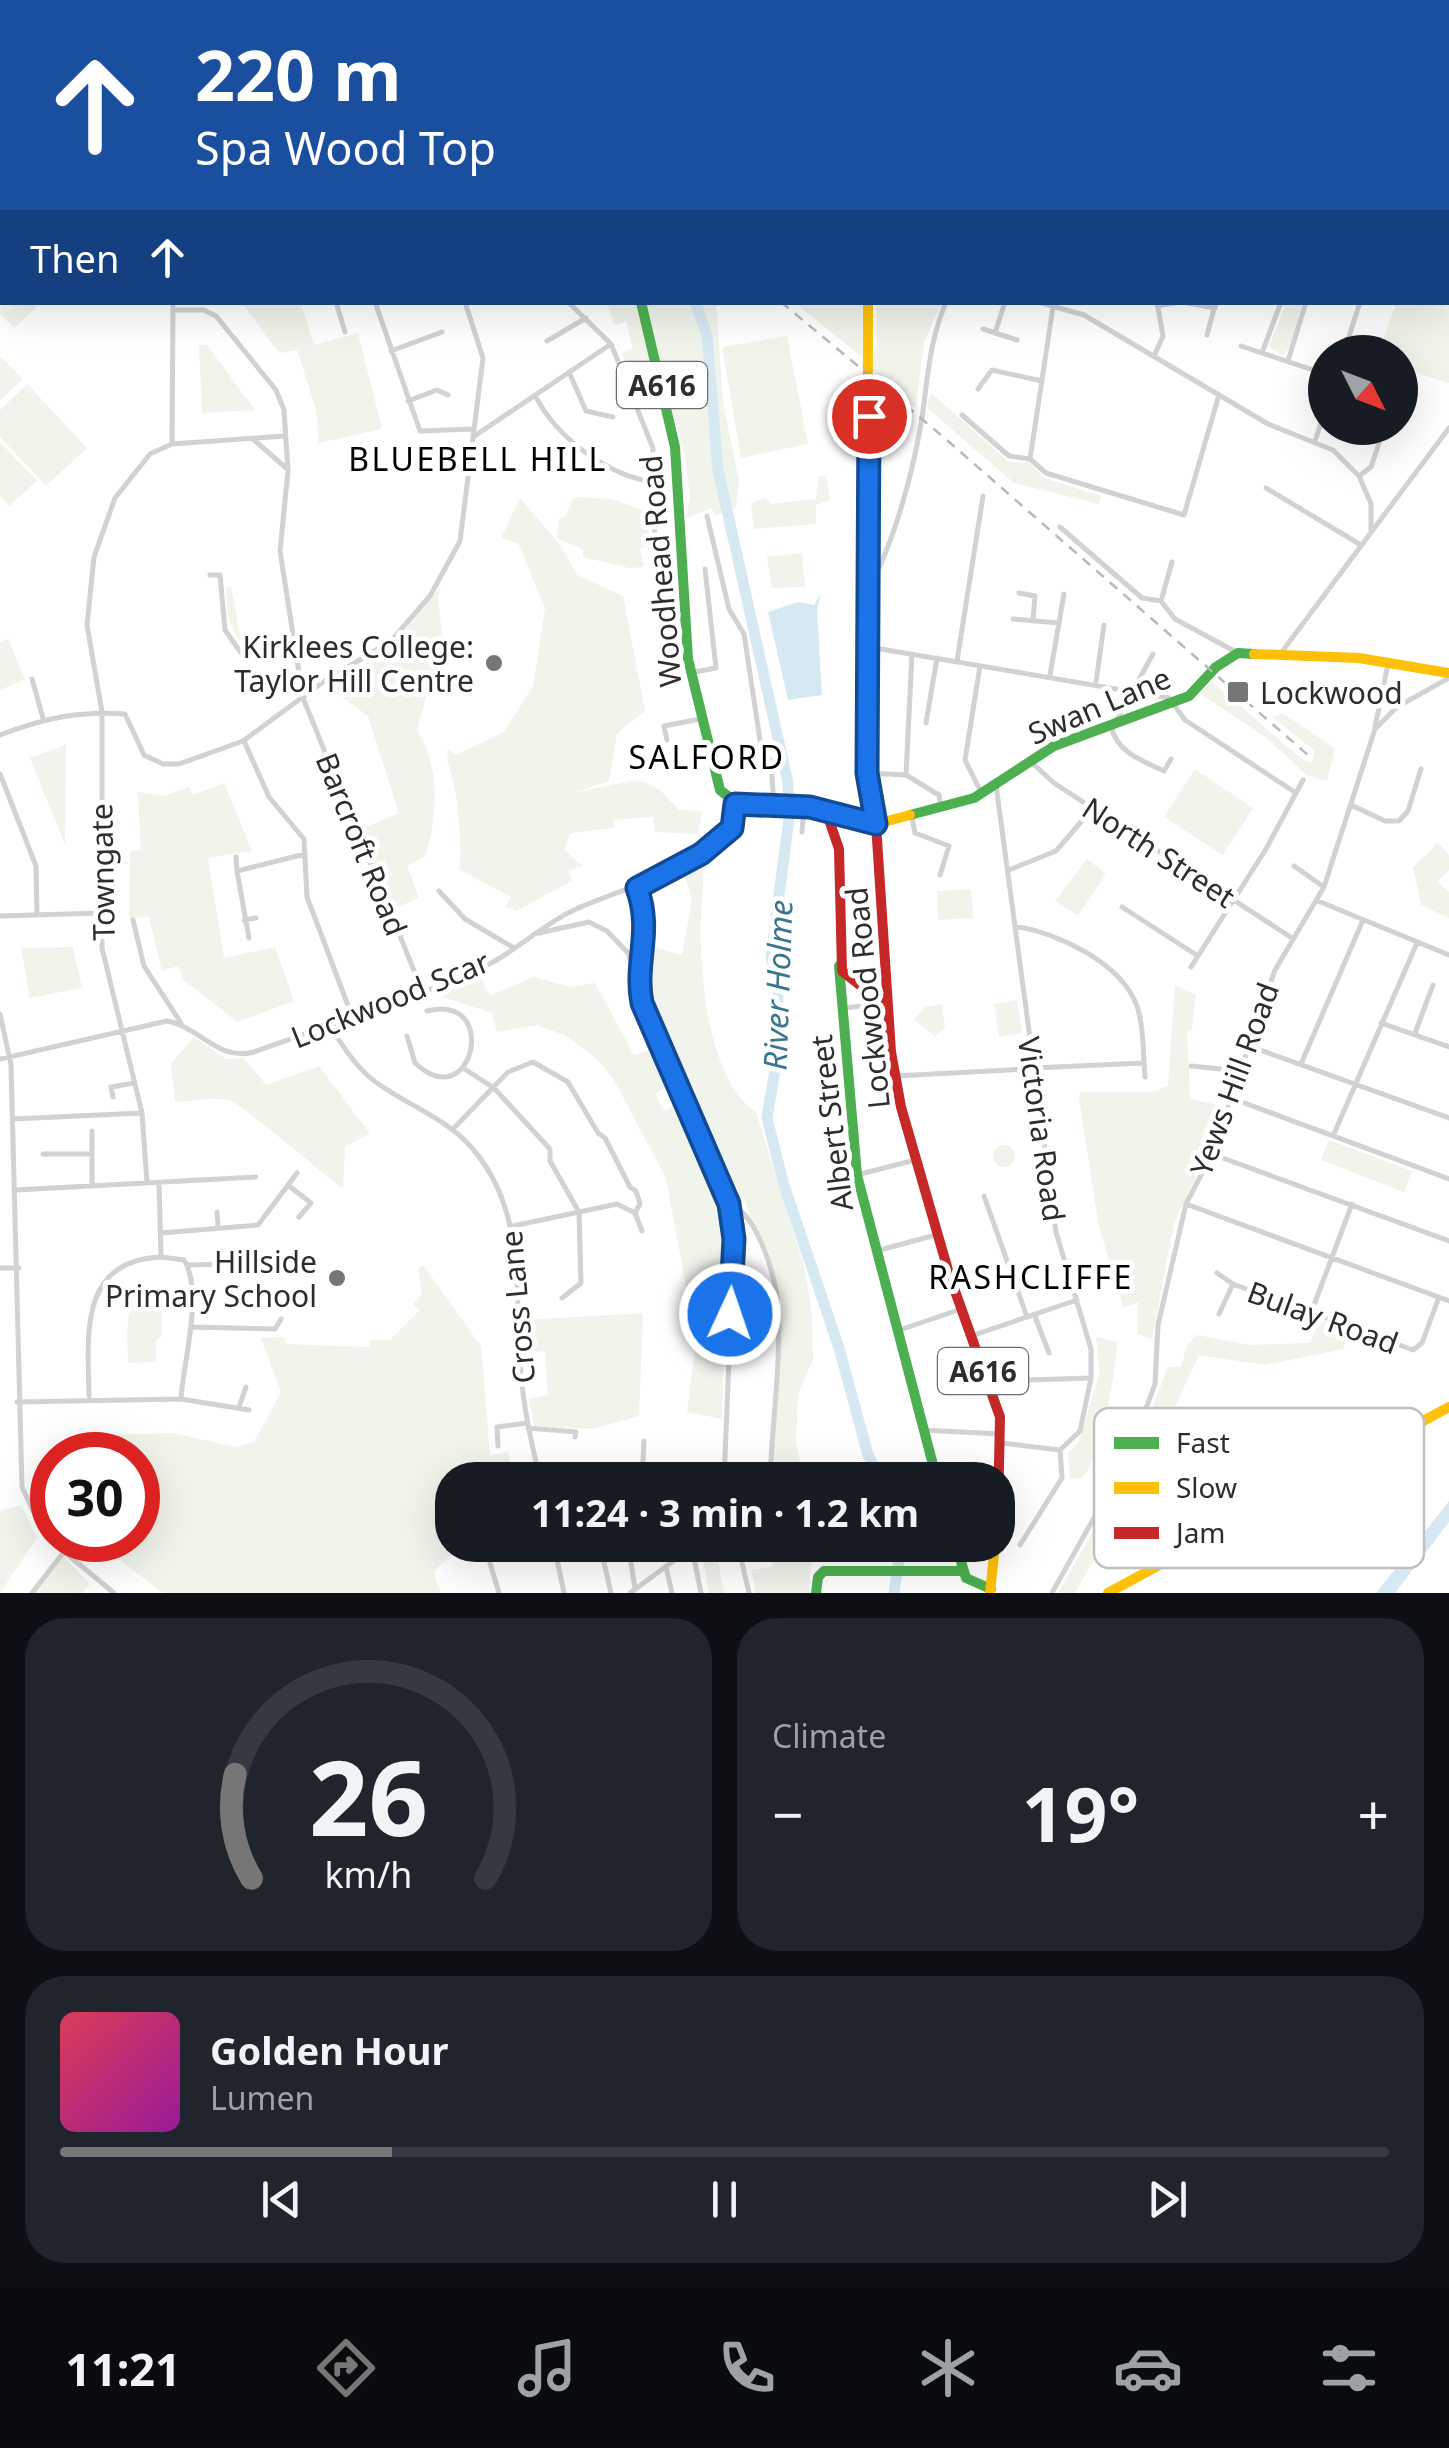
<!DOCTYPE html>
<html lang="en">
<head>
<meta charset="utf-8">
<style>
	:root { --surface:#171b24; --page:#20242c; --text:#f1f3f6; --muted:#9ea1a6; --line:#363941; --accent:#767676 }
	body { margin:0; font-family:"Noto Sans",sans-serif; background:var(--page); color:var(--text); height:100vh; display:flex; flex-direction:column; font-size:38px; white-space:nowrap }
	* { box-sizing:border-box; margin:0 }
	p { font-size:32px; color:var(--muted) }
	.icon { flex:none; width:55px; height:55px; fill:none; stroke:currentColor; stroke-width:2; stroke-linecap:round; stroke-linejoin:round }
	.map { position:relative; height:1593px; overflow:hidden }
	.drawer { display:flex; flex-direction:column; gap:25px; padding:25px; background:#0d0f14; flex:1 }
	.drawer>* { flex:none }
	.banner { position:absolute; left:0px; top:0px; width:1450px; height:305px; box-shadow:0 10px 40px #0002; background:#1a4fa0; color:#fff; overflow:hidden }
	.needle { width:65px; rotate:132deg }
	.controls { position:absolute; left:1308px; top:335px; display:grid; gap:20px }
	.controls a { display:grid; place-items:center; width:110px; height:110px; border-radius:50%; background:var(--surface); box-shadow:0 10px 40px #0002; font-size:50px }
	.speed { position:absolute; left:30px; top:1432px; display:flex; gap:20px; font-size:50px; font-weight:700; text-align:center }
	.speed>* { display:grid; place-content:center; width:130px; height:130px; border-radius:50%; background:var(--surface); box-shadow:0 10px 40px #0002; line-height:1 }
	.speed .limit { border:15px solid #d22; background:#fff; color:#111 }
	.pin { position:absolute; display:grid; place-items:center; width:85px; height:85px; color:#fff; margin:-42px; border:5px solid #fff; border-radius:50%; box-shadow:0 2px 10px #0007 }
	.me { position:absolute; width:110px; margin:-55px; rotate:3deg; stroke-linejoin:round; filter:drop-shadow(0 0 8px #0008) }
	.turn { display:flex; align-items:center; gap:35px; height:210px; padding:0 30px; font-size:45px }
	.turn .icon { width:130px; height:130px; stroke-width:2.5 }
	.turn b { display:block; font-size:70px; line-height:85px }
	.then { display:flex; align-items:center; height:95px; padding:0 30px; background:#0003; gap:20px; font-size:38px }
	.big { font-size:75px; font-weight:700; line-height:1.1 }
	.drawer .widget { flex:1; display:flex; flex-direction:column; justify-content:center; gap:15px; min-width:0; padding:0 35px; border-radius:40px; background:var(--page) }
	.drawer .dial { align-items:center; gap:0 }
	.dial svg { height:260px; overflow:visible; fill:none; stroke:var(--line); stroke-width:7; stroke-linecap:round; text-anchor:middle }
	.dial text { fill:var(--text); stroke:none }
	.song { display:flex; align-items:center; gap:30px }
	.cover { width:120px; height:120px; border-radius:15px; background:linear-gradient(135deg,hsl(350 70% 55%),hsl(300 70% 35%)) }
	.played { height:10px; border-radius:5px; background:linear-gradient(90deg,var(--accent) 25%,var(--line) 25%) }
	.keys { display:flex; justify-content:space-around; direction:ltr }
	.heat { display:flex; justify-content:space-between; align-items:center; font-size:55px; direction:ltr }
	.drawer .tiles { flex:1; display:grid; gap:25px; grid-template-columns:1fr 1fr }
	.widget:last-child { grid-column:span 2 }
	.trip { position:absolute; left:435px; top:1462px; width:580px; height:100px; border-radius:40px; background:var(--surface); box-shadow:0 10px 40px #0002; font-weight:700; line-height:100px; text-align:center }
	.menu { display:flex; height:160px; justify-content:space-around; align-items:center; background:#090b0e; color:var(--muted) }
	.menu .icon { width:70px; height:70px }
	.menu .selected { color:var(--accent) }
	.menu b { font-size:45px; color:var(--text) }
	.map>svg:first-child { display:block }
	.green { fill:#f0f4eb }
	.water { fill:#d6e9f2 }
	.lines { fill:none; stroke-linecap:round; stroke-linejoin:round }
	.river { stroke:#d6e9f2; stroke-width:11 }
	.street { stroke:#d2d2d2; stroke-width:5 }
	.fast { stroke:#4caf50; stroke-width:10 }
	.slow { stroke:#ffc107; stroke-width:10 }
	.jam { stroke:#c62828; stroke-width:10 }
	.rail { stroke:#b9b9b9; stroke-width:2.5; stroke-dasharray:10 8; stroke-linecap:butt }
	.route-casing { stroke:#114b97; stroke-width:25 }
	.route { stroke:#1a73e8; stroke-width:18 }
	.poi-dot { fill:#767676; stroke:#fff; stroke-width:4 }
	.labels { text-anchor:middle; dominant-baseline:central; stroke-width:10; stroke-linejoin:round; paint-order:stroke }
	.shield { fill:#fff; stroke:#6c6c6c; stroke-width:2.5 }
	.shield-label { font-size:28px; font-weight:bold; fill:#2d2d2d }
	.street-label { font-size:30px; fill:#2d2d2d; stroke:#fff }
	.poi-label { font-size:30px; fill:#2d2d2d; stroke:#fff; text-anchor:end }
	.neighbourhood-label { font-size:32px; letter-spacing:2.5px; fill:#000; stroke:#fff }
	.water-label { font-size:32px; font-style:italic; fill:#3a7590; stroke:#fff }
	.key { fill:#fff; stroke:#c0c0c0; stroke-width:2.5 }
	.key-label { font-size:28px; fill:#2d2d2d }
</style>
</head>
<body>
<div class="map">
<svg width="1449" height="1593" viewBox="0 0 1449 1593">
	<rect width="100%" height="100%" fill="#fff"/>
	<!-- green -->
	<path class="green" d="M401 0H637L638 2H408Z
		M1449 148V383L1400 368V352H1379L1396 303 1448 302Z
		M2 293V302L32 303 37 307 14 328 0 314Z
		M242 303H301L314 345 358 333 382 429 319 443 316 409 297 350 279 353Z
		M607 303H716L723 403 739 480 736 508 716 515 711 508 686 519 690 496 683 446 675 420 641 383 640 364 631 367 621 354 633 348 626 322 614 325Z
		M795 303H863L862 357Z
		M876 303H942L924 342 916 408 868 366 876 348Z
		M1286 303H1302L1290 347 1283 356 1269 346Z
		M787 336 808 444 741 458 722 347Z
		M199 345H207L255 410 202 413Z
		M0 356 23 379 0 401Z
		M27 384 87 448 46 486 0 437V410Z
		M931 393 1009 462H1028L1044 478 1101 496 1099 504 1014 483 927 408Z
		M0 442 37 481 9 506 0 496Z
		M819 476 826 477 830 500 816 505V524L754 529 751 503 766 498 772 504 816 499Z
		M579 497 612 499 645 511 651 543 640 549 644 567 629 568 583 557V550L557 538 559 519 566 516 573 499Z
		M520 498 560 545 577 575 623 596 645 711 617 733 609 781 573 793 631 781 644 782 660 790 679 810 702 811 698 834 655 832 653 817 614 820 613 828 571 833 564 850 583 866 568 870 572 881 516 911 506 907 511 897 459 869C463 852 458 799 453 780 450 767 446 763 448 749L456 755 504 732 533 686 545 608 518 543 501 538Z
		M802 553 805 587 772 588 767 557Z
		M231 586 240 635 250 634 261 642 257 650C227 640 229 615 226 588Z
		M441 586 438 597 444 653 431 678 417 731C440 765 438 817 425 856L407 866 419 898 390 910 359 830 399 813 368 716 325 685 389 651Z
		M8 639 25 679 0 690V643Z
		M1211 681 1303 760 1312 763 1314 751 1273 717 1282 713 1335 748 1327 781 1308 776 1268 739 1201 694Z
		M66 745 65 845 30 758Z
		M1195 769 1253 808 1223 855 1164 817Z
		M224 783 252 851 208 858 224 958 275 947 294 1001 237 1022 184 980 178 966 162 971 149 917 129 918 130 851 141 850 138 792 164 796 189 787 193 795Z
		M1438 843 1449 855V870L1437 881 1449 892V918L1421 905 1413 867Z
		M1087 859 1106 874 1078 915 1055 901Z
		M701 860C705 879 702 896 701 915 699 971 707 1079 756 1112L805 1269 812 1315 813 1359 798 1394 796 1442 800 1461 812 1480H755L770 1477 782 1302 744 1199H736C692 1117 642 1040 646 945L682 955 692 899 683 870Z
		M971 889 973 918 938 920 937 891Z
		M73 947 82 988 30 998 21 948Z
		M480 976 490 996 533 977 571 987 595 983 634 1055 655 1049 671 1083 655 1094 664 1111 680 1102 727 1218 722 1419 687 1412 696 1341 666 1178 614 1080 599 1061 567 1036 537 1025 497 1032 492 1013 430 993Z
		M1175 985 1196 995 1192 1030 1187 1032 1190 1099 1223 1106 1210 1147 1174 1223 1152 1339 1138 1334V1302L1124 1308 1099 1227 1079 1098 1081 1092H1150L1168 1086Z
		M1017 1000 1022 1033 999 1037 994 1004Z
		M942 1004 945 1027 935 1037 914 1019 926 1007Z
		M194 1037 226 1059 244 1058 266 1085 319 1066 370 1134 345 1146 343 1189C327 1177 238 1102 230 1100 213 1097 192 1101 175 1102L171 1064Z
		M1329 1140 1412 1171 1404 1192 1321 1160Z
		M993 1156a11 11 0 1 1 22 0a11 11 0 1 1-22 0Z
		M423 1265 481 1346 490 1455 508 1452 514 1480H452V1545H462L433 1572 441 1593H163L94 1540H138V1455H74L73 1436 173 1433 235 1447 254 1442 281 1392 261 1338 284 1337 286 1344 370 1347V1340H390L420 1310 413 1304 422 1294 418 1268Z
		M162 1287V1336L156 1341V1362L128 1363C128 1330 120 1292 162 1287Z
		M643 1313 639 1416 592 1429 534 1426 529 1399 548 1395 545 1351 525 1353V1320Z
		M1319 1320 1346 1329 1344 1349 1265 1365 1199 1355 1146 1468 1075 1593H1058L1129 1468 1168 1367H1181L1187 1345 1197 1335 1249 1345 1310 1343Z
		M1096 1337 1117 1342C1118 1363 1098 1466 1082 1478L1070 1479 1068 1453 1078 1443 1100 1373Z
		M21 1505 37 1538 0 1593V1511Z
		M700 1545H715L724 1593H709Z
		M769 1545H812L809 1593H756L751 1570 773 1567Z
		M63 1556 90 1584 83 1593H35Z"/>
	<!-- water -->
	<path class="water" d="M821 593 817 610 822 695 788 700 768 612 798 602 814 605Z
		M1449 1501V1522L1395 1593H1376Z"/>
	<g class="lines">
		<!-- river -->
		<path class="river" d="M791 2V0
			M695 302 707 335 718 470 788 783 789 819 771 955 778 993 777 1058 767 1118 784 1185 839 1348 868 1455 881 1480
			M894 1593 901 1545"/>
		<!-- street -->
		<path class="street" d="M112 0 114 2
			M980 2V0
			M1029 2 1030 0
			M1372 2 1373 0
			M1399 2V0
			M1448 28 1449 24
			M0 40 2 39
			M0 108H2
			M1 184 2 183
			M336 302 345 332
			M375 302 420 431 473 429
			M568 302 611 344 653 448 651 502 656 544 666 591 683 622
			M1038 302 1084 315 1268 424 1333 450 1359 476 1371 504V531
			M1182 302 1215 308 1216 302
			M1157 306 1181 302
			M1053 307 1030 459 1046 473 1184 515 1219 395
			M174 310H204L216 316 276 390 284 410 288 471 280 551 303 698 422 990
			M983 329 1017 340
			M995 333 1005 302
			M1207 335 1214 309
			M547 341 586 318
			M1241 346 1325 374
			M391 351 442 332
			M1344 352 1360 302
			M1262 353 1281 302
			M1155 354 1163 336 1157 302
			M1288 361 1306 302
			M569 372 586 411 613 417
			M978 389 992 370 1042 381
			M535 395C556 437 605 474 652 482
			M408 401 437 390 448 395
			M962 415 1009 456 1030 459
			M473 437 611 344
			M254 440 286 468
			M1315 441 1325 411
			M172 444 173 302
			M1359 476 1371 467 1384 428
			M1266 488 1361 545
			M707 516 729 609 744 634 761 747 771 762 774 806
			M1060 527 1142 598 1161 601
			M1172 562 1161 601 1175 619 1238 653
			M210 575H220L225 630 241 653 262 658 295 647
			M869 588C894 542 912 476 921 424 928 380 928 345 946 302
			M1019 593 1035 596 1033 621
			M1013 619 1059 623
			M869 647 1169 698 1185 720 1296 793
			M1281 653 1449 428
			M957 661 983 496
			M980 666 965 760 981 792
			M690 673 716 668 705 569
			M1050 675 1064 594
			M32 679 43 718
			M1096 682 1104 625
			M1116 721 1153 654
			M926 723 937 658
			M1111 727C1118 753 1141 760 1164 771L1171 759
			M1375 727 1388 664
			M0 735C44 718 78 711 125 714L144 755 163 764H179L243 741 323 682 391 641 430 596 460 541 483 358 465 302
			M667 740 664 726 700 719
			M244 741 269 797 304 839 307 897 352 1016
			M1030 761 1054 783 1292 938
			M867 773 906 775 939 795 941 808
			M0 774 36 866 37 915
			M906 775 912 654
			M996 785 1056 1232 1091 1349V1378L1080 1431 1060 1450 1062 1478 1020 1545
			M1351 805 1385 821H1399L1408 811 1421 769
			M912 817 915 833 949 846 940 875
			M733 825 735 804
			M802 832 804 809
			M236 857 237 871
			M1294 866 1324 887
			M1009 870 1056 851 1092 809
			M637 888 647 925 639 982
			M439 891 465 919 514 948
			M1318 901 1449 955
			M1122 907 1198 956
			M0 916 101 913
			M133 920 144 966 181 1023
			M244 920 256 918
			M1015 926C1057 933 1121 962 1137 1006 1144 1028 1143 1054 1145 1077
			M539 933 589 922 607 931 628 953 653 1034 729 1204 734 1239 724 1480
			M249 938 237 871 305 854
			M1191 967 1266 849 1303 780
			M842 1008 863 1006
			M0 1014 11 1065 22 1487 45 1536 114 1593
			M1381 1023 1449 1047
			M329 1025C343 1046 356 1068 377 1083 409 1106 446 1118 472 1148 528 1212 514 1296 521 1374 524 1410 532 1445 540 1480
			M1415 1033 1433 985
			M407 1036 415 1063C473 1118 501 992 427 1011
			M1249 1046 1449 1118
			M0 1059 167 1021C200 1027 218 1062 254 1052 328 1025 405 1002 477 970 512 955 540 926 574 910 618 889 733 860 747 807
			M1301 1064 1363 920
			M1191 1066 1240 1071
			M463 1068 494 1088 550 1149V1161L579 1212 581 1283 562 1298
			M1034 1068 1144 1063
			M895 1076 1028 1069
			M113 1097 111 1087 134 1083
			M1231 1098 1449 1179
			M12 1119 142 1113
			M453 1129 508 1072 533 1062 568 1082 598 1133 605 1138 630 1187 636 1191 640 1204 635 1213
			M1333 1136 1417 943
			M43 1154H92
			M1212 1154 1449 1241
			M841 1179 915 1160
			M147 1183 142 1113 102 948V712L87 625 94 557 115 498 150 454 172 444 284 436
			M159 1183 161 1257 184 1260C204 1292 183 1363 181 1399
			M92 1186V1131
			M289 1186 311 1203 299 1217
			M16 1190 256 1177
			M984 1196 1027 1317
			M1186 1204 1449 1301
			M217 1212 218 1226
			M513 1226 617 1204 635 1213 642 1231
			M161 1233 258 1225 297 1173
			M876 1251 936 1235
			M188 1265 228 1264
			M0 1268H19
			M1217 1273 1233 1284
			M1311 1313 1352 1204
			M1034 1314 1049 1353
			M1219 1314 1233 1284 1413 1350 1422 1343 1439 1297
			M191 1327 275 1329 281 1319
			M897 1331 961 1309
			M971 1336 1077 1300
			M992 1394 1027 1380 1091 1378
			M89 1396C88 1337 78 1260 161 1257
			M17 1402 181 1399 249 1410
			M239 1407 246 1387
			M528 1428 576 1432 575 1437
			M923 1430 1000 1434
			M1001 1443 1060 1450
			M498 1446 497 1427 528 1423
			M599 1473 642 1472
			M642 1480 644 1441
			M669 1480 670 1474
			M724 1480 770 1477C772 1426 783 1345 777 1297 773 1270 756 1212 729 1204
			M554 1545 564 1593
			M600 1545 611 1593
			M628 1545 635 1588
			M738 1545 749 1593
			M692 1548 701 1593
			M490 1563 499 1593
			M666 1567 672 1593
			M32 1593 63 1553
			M630 1593 695 1545
			M1052 1593 1124 1464 1140 1425 1155 1384 1158 1325 1186 1204 1212 1154 1275 970 1324 887 1375 729 1397 707 1449 678"/>
		<!-- fast -->
		<path class="fast" d="M544 0 546 2
			M641 302 675 447 688 659 720 790C755 823 830 802 876 824
			M910 815 974 798 1054 746 1189 696 1216 667 1238 653 1254 654
			M829 816 866 829 876 824
			M839 966 857 1175 937 1480
			M956 1545 966 1578 991 1589
			M816 1593 818 1577 824 1571H963"/>
		<!-- slow -->
		<path class="slow" d="M849 0 850 2
			M868 302 867 773 876 824 910 815
			M1254 654 1359 658 1449 673
			M990 1593 995 1545
			M1108 1593 1449 1407"/>
		<!-- jam -->
		<path class="jam" d="M827 814 839 849 842 971 888 1007
			M876 824 891 1052 901 1107 950 1277 1000 1417 998 1511"/>
		<!-- rail -->
		<path class="rail" d="M376 0 386 2
			M39 2 51 0
			M0 14 2 13
			M781 302 941 435 1309 756"/>
	</g>
	<g class="lines">
		<!-- route casing -->
		<g class="route-casing">
			<path id="route" d="M730 1314 734 1239 729 1204 642 1003C634 962 653 932 637 888L701 854 732 828 735 804 810 807 876 824 867 773 869 416"/>
		</g>
		<!-- route -->
		<use href="#route" class="route"/>
	</g>
	<!-- markers -->
	<g class="poi-dot">
		<circle cx="494" cy="663" r="10"/>
		<rect x="1226" y="680" width="24" height="24" rx="5"/>
		<circle cx="337" cy="1278" r="10"/>
	</g>
	<g class="labels">
		<!-- shield labels -->
		<g class="shield">
			<rect x="617" y="362" width="90" height="46" rx="8"/>
			<rect x="938" y="1348" width="90" height="46" rx="8"/>
		</g>
		<g class="shield-label">
			<text x="662" y="385">A616</text>
			<text x="983" y="1371">A616</text>
		</g>
		<!-- street labels -->
		<g class="street-label">
			<text transform="translate(660 571) rotate(-95)">Woodhead Road</text>
			<text transform="translate(1099 705) rotate(-23)">Swan Lane</text>
			<text transform="translate(362 844) rotate(68)">Barcroft Road</text>
			<text transform="translate(1159 852) rotate(33)">North Street</text>
			<text transform="translate(102 872) rotate(-91)">Towngate</text>
			<text transform="translate(867 998) rotate(-96)">Lockwood Road</text>
			<text transform="translate(390 999) rotate(-22)">Lockwood Scar</text>
			<text transform="translate(1234 1079) rotate(-70)">Yews Hill Road</text>
			<text transform="translate(831 1123) rotate(-97)">Albert Street</text>
			<text transform="translate(1042 1129) rotate(82)">Victoria Road</text>
			<text transform="translate(517 1307) rotate(-95)">Cross Lane</text>
			<text transform="translate(1323 1317) rotate(20)">Bulay Road</text>
		</g>
		<!-- poi labels -->
		<g class="poi-label">
			<text x="474" y="646">Kirklees College:<tspan x="474" dy="34">Taylor Hill Centre</tspan></text>
			<text x="1260" y="692" text-anchor="start">Lockwood</text>
			<text x="317" y="1261">Hillside<tspan x="317" dy="34">Primary School</tspan></text>
		</g>
		<!-- neighbourhood labels -->
		<g class="neighbourhood-label">
			<text x="478" y="458">BLUEBELL HILL</text>
			<text x="707" y="756">SALFORD</text>
			<text x="1031" y="1276">RASHCLIFFE</text>
		</g>
		<!-- water labels -->
		<g class="water-label">
			<text transform="translate(777 985) rotate(-88)">River Holme</text>
		</g>
	</g>
	<!-- legend -->
	<rect x="1094" y="1408" width="330" height="160" rx="15" class="key"/>
	<rect x="1114" y="1437" width="45" height="12" fill="#4caf50"/>
	<rect x="1114" y="1482" width="45" height="12" fill="#ffc107"/>
	<rect x="1114" y="1527" width="45" height="12" fill="#c62828"/>
	<g class="key-label">
		<text x="1176" y="1453">Fast</text>
		<text x="1176" y="1498">Slow</text>
		<text x="1176" y="1543">Jam</text>
	</g>
</svg>
<div class="controls">
<a><svg class="needle" viewBox="-14 -14 28 28"><path d="M0-13l5 13h-10z" fill="#e53935"/><path d="M0 13l5-13h-10z" fill="#9ea1a6"/></svg></a>
</div>
<div class="speed"><div class="limit">30</div></div>
<div class="pin" style="left:869px;top:416px;background:#d93025"><svg class="icon" aria-label="arrive" viewBox="0 0 24 24"><path d="M6 21V4h12l-3 4 3 4H6"/></svg></div>
<svg class="me" style="left:730px;top:1314px" viewBox="-20 -20 40 40"><circle r="17" fill="#1a73e8" stroke="#fff" stroke-width="3"/><path d="M0-11L8 9 0 5-8 9z" fill="#fff"/></svg>
<div class="trip">11:24 · 3 min · 1.2 km</div>
<div class="banner">
<div class="turn"><svg class="icon" aria-label="ahead" viewBox="0 0 24 24"><path d="M12 20V5M6 11l6-6 6 6"/></svg><div><b>220 m</b>Spa Wood Top</div></div>
<div class="then">Then<svg class="icon" aria-label="ahead" viewBox="0 0 24 24"><path d="M12 20V5M6 11l6-6 6 6"/></svg></div>
</div>
</div>
<section class="drawer">
<div class="tiles">
<div class="widget dial"><svg viewBox="0 0 100 80">
<path d="M14 69A42 42 0 1 1 86 69"/>
<path d="M14 69A42 42 0 0 1 9 37" stroke="#767676"/>
<text x="50" y="56" font-size="32" font-weight="700">26</text>
<text x="50" y="72" font-size="11">km/h</text>
</svg></div>
<div class="widget"><p>Climate</p>
<div class="heat"><a>−</a><b class="big">19°</b><a>+</a></div>
</div>
<div class="widget">
<div class="song"><i class="cover"></i><div><b>Golden Hour</b><p>Lumen</p></div></div>
<div class="played"></div>
<div class="keys"><svg class="icon" aria-label="previous" viewBox="0 0 24 24"><path d="M18 5L8 12l10 7zM5 5v14"/></svg><svg class="icon" aria-label="pause" viewBox="0 0 24 24"><path d="M8 5v14M16 5v14"/></svg><svg class="icon" aria-label="next" viewBox="0 0 24 24"><path d="M6 5l10 7-10 7zM19 5v14"/></svg></div>
</div>
</div>
</section>
<nav class="menu">
<b>11:21</b>
<svg class="icon selected" aria-label="directions" viewBox="0 0 24 24"><path d="M12 3l9 9-9 9-9-9zM9 14v-3h6M13 9l2 2-2 2"/></svg>
<svg class="icon" aria-label="music" viewBox="0 0 24 24"><path d="M9 18V5l10-2v13"/><circle cx="6" cy="18" r="3"/><circle cx="16" cy="16" r="3"/></svg>
<svg class="icon" aria-label="phone" viewBox="0 0 24 24"><path d="M5 4h4l2 5-3 2q2 4 5 5l2-3 5 2v4C11 20 4 13 5 4z"/></svg>
<svg class="icon" aria-label="climate" viewBox="0 0 24 24"><path d="M12 3v18M4 7l16 10M4 17L20 7"/></svg>
<svg class="icon" aria-label="car" viewBox="0 0 24 24"><path d="M5 17H2v-5l4-1 3-4h7l3 4 3 1v5h-3M9 17h6M6 11h13"/><circle cx="7" cy="17" r="2"/><circle cx="17" cy="17" r="2"/></svg>
<svg class="icon" aria-label="filters" viewBox="0 0 24 24"><path d="M4 7h16M4 17h16"/><circle cx="9" cy="7" r="2"/><circle cx="15" cy="17" r="2"/></svg>
</nav>
</body>
</html>
